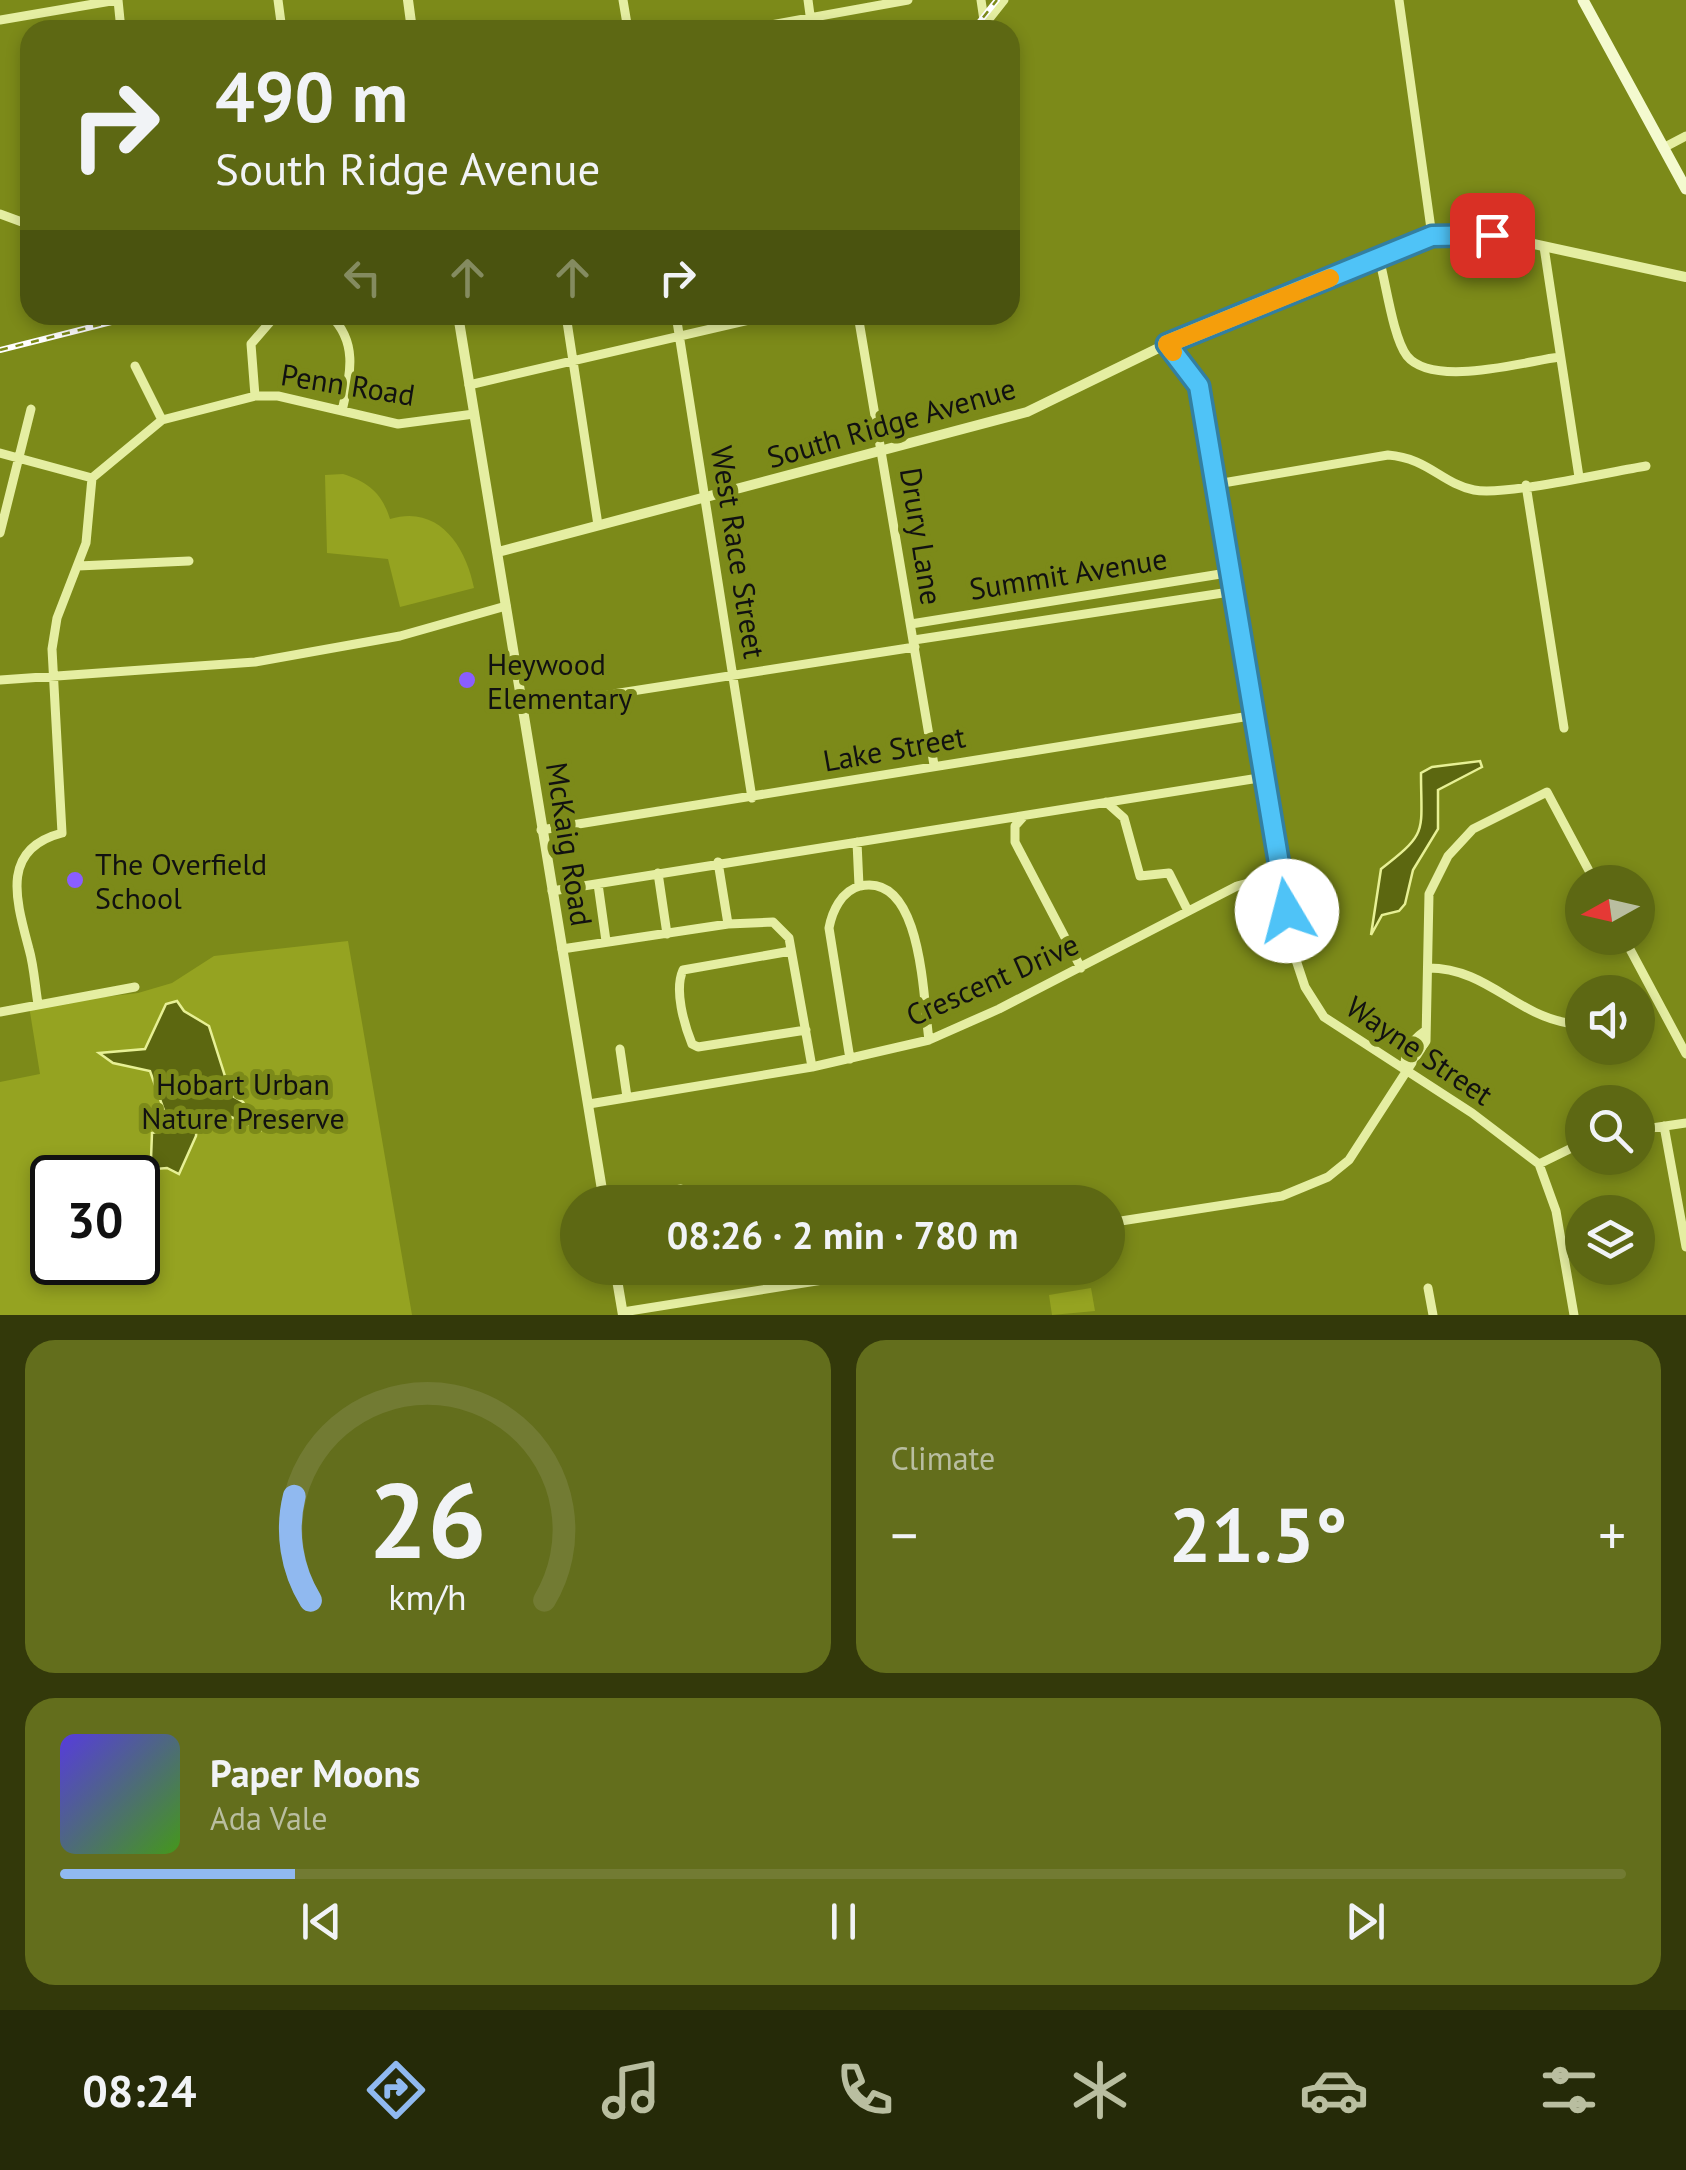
<!DOCTYPE html>
<html lang="en">
<head>
<meta charset="utf-8">
<style>
	:root { --surface:#5d6813; --page:#636e1c; --text:#f1f3f6; --muted:#b9bea0; --line:#727b33; --accent:#90b9f0 }
	body { margin:0; font-family:"PT Sans",sans-serif; background:var(--page); color:var(--text); height:100vh; display:flex; flex-direction:column; font-size:38px; white-space:nowrap }
	* { box-sizing:border-box; margin:0 }
	p { font-size:32px; color:var(--muted) }
	.icon { flex:none; width:55px; height:55px; fill:none; stroke:currentColor; stroke-width:2; stroke-linecap:round; stroke-linejoin:round }
	.map { position:relative; height:1315px; overflow:hidden }
	.sheet { display:flex; flex-direction:column; gap:25px; padding:25px; background:#33390a; flex:1 }
	.sheet>* { flex:none }
	.top-card { position:absolute; left:20px; top:20px; width:1000px; height:305px; border-radius:30px; box-shadow:0 5px 15px #0003; background:#5d6813; color:var(--text); overflow:hidden }
	.needle { width:65px; rotate:262deg }
	.buttons { position:absolute; left:1565px; top:865px; display:grid; gap:20px }
	.buttons a { display:grid; place-items:center; width:90px; height:90px; border-radius:50%; background:var(--surface); box-shadow:0 5px 15px #0003; font-size:50px }
	.speed { position:absolute; left:30px; top:1155px; display:flex; gap:20px; font-size:50px; font-weight:700; text-align:center }
	.speed>* { display:grid; place-content:center; width:130px; height:130px; border-radius:50%; background:var(--surface); box-shadow:0 5px 15px #0003; line-height:1 }
	.speed .limit { border:5px solid #111; border-radius:15px; background:#fff; color:#111 }
	.pin { position:absolute; display:grid; place-items:center; width:85px; height:85px; color:#fff; margin:-42px; border-radius:20px; box-shadow:0 5px 15px #0006 }
	.me { position:absolute; width:110px; margin:-55px; rotate:352deg; stroke-linejoin:round; filter:drop-shadow(0 0 8px #0008) }
	.turn { display:flex; align-items:center; gap:35px; height:210px; padding:0 30px; font-size:45px }
	.turn .icon { width:130px; height:130px; stroke-width:2.5 }
	.turn b { display:block; font-size:70px; line-height:85px }
	.lanes { display:flex; align-items:center; height:95px; padding:0 30px; background:#0003; justify-content:center; gap:50px; direction:ltr }
	.lanes .off { opacity:.35 }
	.big { font-size:75px; font-weight:700; line-height:1.1 }
	.sheet .tile { flex:1; display:flex; flex-direction:column; justify-content:center; gap:15px; min-width:0; padding:0 35px; border-radius:30px; background:var(--page) }
	.sheet .dial { align-items:center; gap:0 }
	.dial svg { height:260px; overflow:visible; fill:none; stroke:var(--line); stroke-width:7; stroke-linecap:round; text-anchor:middle }
	.dial text { fill:var(--text); stroke:none }
	.song { display:flex; align-items:center; gap:30px }
	.cover { width:120px; height:120px; border-radius:15px; background:linear-gradient(135deg,hsl(250 70% 55%),hsl(100 70% 35%)) }
	.played { height:10px; border-radius:5px; background:linear-gradient(90deg,var(--accent) 15%,var(--line) 15%) }
	.keys { display:flex; justify-content:space-around; direction:ltr }
	.heat { display:flex; justify-content:space-between; align-items:center; font-size:55px; direction:ltr }
	.sheet .tiles { flex:1; display:grid; gap:25px; grid-template-columns:1fr 1fr }
	.tile:last-child { grid-column:span 2 }
	.trip { position:absolute; left:560px; top:1185px; width:565px; height:100px; border-radius:50px; background:var(--surface); box-shadow:0 5px 15px #0003; font-weight:700; line-height:100px; text-align:center }
	.tabs { display:flex; height:160px; justify-content:space-around; align-items:center; background:#252a08; color:var(--muted) }
	.tabs .icon { width:70px; height:70px }
	.tabs .active { color:var(--accent) }
	.tabs b { font-size:45px; color:var(--text) }
	.map>svg:first-child { display:block }
	.green { fill:#95a321; fill-rule:evenodd }
	.water { fill:#5c6710; stroke:#e7f095; stroke-width:2.5 }
	.lines { fill:none; stroke-linecap:round; stroke-linejoin:round }
	.minor { stroke:#e5eea2; stroke-width:9 }
	.tertiary { stroke:#e5eea2; stroke-width:10 }
	.secondary { stroke:#f4facf; stroke-width:11 }
	.rail-casing { stroke:#fff; stroke-width:6 }
	.rail { stroke:#7c8a19; stroke-width:2.5; stroke-dasharray:8; stroke-linecap:butt }
	.route-casing { stroke:#337fa1; stroke-width:25 }
	.route { stroke:#4fc3f7; stroke-width:18 }
	.slow { stroke:#f59e0b; stroke-width:18 }
	.poi-dot { fill:#8a5eff; stroke:#7c8a19; stroke-width:4 }
	.labels { text-anchor:middle; dominant-baseline:central; stroke-width:10; stroke-linejoin:round; paint-order:stroke }
	.street-label { font-size:30px; fill:#111; stroke:#7c8a19 }
	.poi-label { font-size:30px; fill:#111; stroke:#7c8a19; text-anchor:start }
	.park-label { font-size:30px; fill:#111; stroke:#7c8a19 }
</style>
</head>
<body>
<div class="map">
<svg width="1686" height="1315" viewBox="0 0 1686 1315">
	<rect width="100%" height="100%" fill="#7c8a19"/>
	<!-- green -->
	<path class="green" d="M343 474C368 482 382 493 390 519 439 504 466 547 474 588L400 607 388 559 327 553 325 475Z
		M348 941 412 1315H0V1082L40 1074 29 1006 138 993 172 983 214 956ZM52 1178H138V1262H52Z
		M1091 1288 1095 1311 1052 1315 1049 1295Z"/>
	<!-- water -->
	<path class="water" d="M1480 761 1482 767 1438 790V829L1413 870 1405 904 1399 911 1382 915 1371 935 1381 869C1429 832 1421 833 1421 773L1432 767Z
		M177 1001 184 1011 209 1026 231 1095 243 1102 259 1129 222 1113 197 1122 196 1136 179 1174 167 1168 131 1171 129 1163 151 1159 152 1133 161 1131 166 1116 150 1071 113 1063 99 1053 145 1049 166 1004Z"/>
	<g class="lines">
		<!-- minor -->
		<path class="minor" d="M118 0 121 30
			M278 0 282 30
			M623 0 628 30
			M808 0 812 30
			M981 0 985 27
			M1399 0 1432 236
			M0 20 117 0
			M985 24 1004 0
			M743 30 908 0
			M1665 147 1686 136
			M0 214 30 225
			M1544 247 1579 477
			M1379 258C1386 283 1393 338 1407 356 1433 388 1523 362 1559 357
			M330 315C359 343 350 375 342 411
			M566 315 598 525
			M676 315 752 798
			M858 315 934 765
			M1167 343 1199 386 1292 948 1305 987 1324 1017 1472 1113 1539 1164 1556 1211 1574 1315
			M135 366 162 420
			M469 385 771 315
			M255 396 251 344 276 315
			M0 453 92 478
			M92 478 162 420 255 396H278L398 424 474 414
			M1217 484 1388 455C1428 458 1441 483 1474 490 1505 496 1609 472 1646 466
			M1526 485 1564 728
			M0 533 31 409
			M78 566 189 561
			M911 624 1233 572
			M914 640 1236 591
			M0 680 255 662 400 636 506 606
			M523 708 915 647
			M1106 802 1124 818 1140 876 1169 873 1188 911
			M1024 816 1015 826V842L1081 968
			M541 830 1256 715
			M857 842 859 886
			M718 862 728 924
			M658 873 667 934
			M598 884 606 941
			M552 891 1265 777
			M1624 938 1686 1054
			M562 949 728 924 773 922 789 938 812 1067
			M791 951 683 970C674 990 684 1024 692 1044L698 1047 806 1030
			M1428 968C1487 968 1514 1014 1568 1023
			M38 1004C35 986 34 966 29 949 16 900 0 849 62 833L52 649 57 618 86 543 92 478
			M0 1012 135 987
			M620 1049 627 1097
			M850 1059 829 928C832 912 841 891 860 886 923 872 923 1000 929 1040
			M1405 1069C1404 1052 1411 1041 1425 1031
			M589 1104 812 1067 929 1040 999 1009 1237 886 1282 874
			M1664 1126 1686 1247
			M1638 1130 1686 1123
			M1539 1164 1582 1143
			M604 1201 681 1189 689 1193 691 1202
			M1108 1223 1282 1196 1328 1177 1349 1160 1426 1041 1429 894 1448 856 1473 829 1547 792 1595 882
			M1428 1288 1433 1315
			M623 1312 898 1268"/>
		<!-- tertiary -->
		<path class="tertiary" d="M408 0 412 30
			M458 315 604 1202
			M498 552 1027 412 1212 322 1432 236 1492 235 1686 277
			M615 1268 623 1315"/>
		<!-- secondary -->
		<path class="secondary" d="M1583 0 1686 189"/>
		<!-- rail casing -->
		<g class="rail-casing">
			<path id="rail" d="M973 30 997 0
				M0 350 139 315"/>
		</g>
		<!-- rail -->
		<use href="#rail" class="rail"/>
	</g>
	<g class="lines">
		<!-- route casing -->
		<g class="route-casing">
			<path id="route" d="M1287 911 1199 386 1167 344 1432 236 1492 235"/>
		</g>
		<!-- route -->
		<use href="#route" class="route"/>
		<!-- slow -->
		<path class="slow" d="M1173 352 1167 344 1330 278"/>
	</g>
	<!-- markers -->
	<g class="poi-dot">
		<circle cx="467" cy="680" r="10"/>
		<circle cx="75" cy="880" r="10"/>
	</g>
	<g class="labels">
		<!-- street labels -->
		<g class="street-label">
			<text transform="translate(348 384) rotate(9)">Penn Road</text>
			<text transform="translate(891 422) rotate(-16)">South Ridge Avenue</text>
			<text transform="translate(922 536) rotate(81)">Drury Lane</text>
			<text transform="translate(739 552) rotate(81)">West Race Street</text>
			<text transform="translate(1068 573) rotate(-9)">Summit Avenue</text>
			<text transform="translate(894 748) rotate(-10)">Lake Street</text>
			<text transform="translate(570 844) rotate(81)">McKaig Road</text>
			<text transform="translate(992 979) rotate(-24)">Crescent Drive</text>
			<text transform="translate(1420 1050) rotate(34)">Wayne Street</text>
		</g>
		<!-- poi labels -->
		<g class="poi-label">
			<text x="487" y="663">Heywood<tspan x="487" dy="34">Elementary</tspan></text>
			<text x="95" y="863">The Overfield<tspan x="95" dy="34">School</tspan></text>
		</g>
		<!-- park labels -->
		<g class="park-label">
			<text x="243" y="1083">Hobart Urban<tspan x="243" dy="34">Nature Preserve</tspan></text>
		</g>
	</g>
</svg>
<div class="buttons">
<a><svg class="needle" viewBox="-14 -14 28 28"><path d="M0-13l5 13h-10z" fill="#e53935"/><path d="M0 13l5-13h-10z" fill="#b9bea0"/></svg></a>
<a><svg class="icon" aria-label="sound" viewBox="0 0 24 24"><path d="M4 9h4l5-4v14l-5-4H4zM17 9q2 3 0 6"/></svg></a>
<a><svg class="icon" aria-label="search" viewBox="0 0 24 24"><circle cx="10" cy="10" r="6"/><path d="M15 15l6 6"/></svg></a>
<a><svg class="icon" aria-label="layers" viewBox="0 0 24 24"><path d="M12 4l9 5-9 5-9-5zM3 14l9 5 9-5"/></svg></a>
</div>
<div class="speed"><div class="limit">30</div></div>
<div class="pin" style="left:1492px;top:235px;background:#d93025"><svg class="icon" aria-label="arrive" viewBox="0 0 24 24"><path d="M6 21V4h12l-3 4 3 4H6"/></svg></div>
<svg class="me" style="left:1287px;top:911px" viewBox="-20 -20 40 40"><circle r="19" fill="#fff"/><path d="M0-13L10 11 0 6-10 11z" fill="#4fc3f7"/></svg>
<div class="trip">08:26 · 2 min · 780 m</div>
<div class="top-card">
<div class="turn"><svg class="icon" aria-label="right" viewBox="0 0 24 24"><path d="M7 20v-9h11M14 6l5 5-5 5"/></svg><div><b>490 m</b>South Ridge Avenue</div></div>
<div class="lanes"><svg class="icon off" aria-label="left" viewBox="0 0 24 24"><path d="M17 20v-9H6M10 6l-5 5 5 5"/></svg><svg class="icon off" aria-label="ahead" viewBox="0 0 24 24"><path d="M12 20V5M6 11l6-6 6 6"/></svg><svg class="icon off" aria-label="ahead" viewBox="0 0 24 24"><path d="M12 20V5M6 11l6-6 6 6"/></svg><svg class="icon" aria-label="right" viewBox="0 0 24 24"><path d="M7 20v-9h11M14 6l5 5-5 5"/></svg></div>
</div>
</div>
<section class="sheet">
<div class="tiles">
<div class="tile dial"><svg viewBox="0 0 100 80">
<path d="M14 69A42 42 0 1 1 86 69"/>
<path d="M14 69A42 42 0 0 1 9 37" stroke="#90b9f0"/>
<text x="50" y="56" font-size="32" font-weight="700">26</text>
<text x="50" y="72" font-size="11">km/h</text>
</svg></div>
<div class="tile"><p>Climate</p>
<div class="heat"><a>−</a><b class="big">21.5°</b><a>+</a></div>
</div>
<div class="tile">
<div class="song"><i class="cover"></i><div><b>Paper Moons</b><p>Ada Vale</p></div></div>
<div class="played"></div>
<div class="keys"><svg class="icon" aria-label="previous" viewBox="0 0 24 24"><path d="M18 5L8 12l10 7zM5 5v14"/></svg><svg class="icon" aria-label="pause" viewBox="0 0 24 24"><path d="M8 5v14M16 5v14"/></svg><svg class="icon" aria-label="next" viewBox="0 0 24 24"><path d="M6 5l10 7-10 7zM19 5v14"/></svg></div>
</div>
</div>
</section>
<nav class="tabs">
<b>08:24</b>
<svg class="icon active" aria-label="directions" viewBox="0 0 24 24"><path d="M12 3l9 9-9 9-9-9zM9 14v-3h6M13 9l2 2-2 2"/></svg>
<svg class="icon" aria-label="music" viewBox="0 0 24 24"><path d="M9 18V5l10-2v13"/><circle cx="6" cy="18" r="3"/><circle cx="16" cy="16" r="3"/></svg>
<svg class="icon" aria-label="phone" viewBox="0 0 24 24"><path d="M5 4h4l2 5-3 2q2 4 5 5l2-3 5 2v4C11 20 4 13 5 4z"/></svg>
<svg class="icon" aria-label="climate" viewBox="0 0 24 24"><path d="M12 3v18M4 7l16 10M4 17L20 7"/></svg>
<svg class="icon" aria-label="car" viewBox="0 0 24 24"><path d="M5 17H2v-5l4-1 3-4h7l3 4 3 1v5h-3M9 17h6M6 11h13"/><circle cx="7" cy="17" r="2"/><circle cx="17" cy="17" r="2"/></svg>
<svg class="icon" aria-label="filters" viewBox="0 0 24 24"><path d="M4 7h16M4 17h16"/><circle cx="9" cy="7" r="2"/><circle cx="15" cy="17" r="2"/></svg>
</nav>
</body>
</html>
